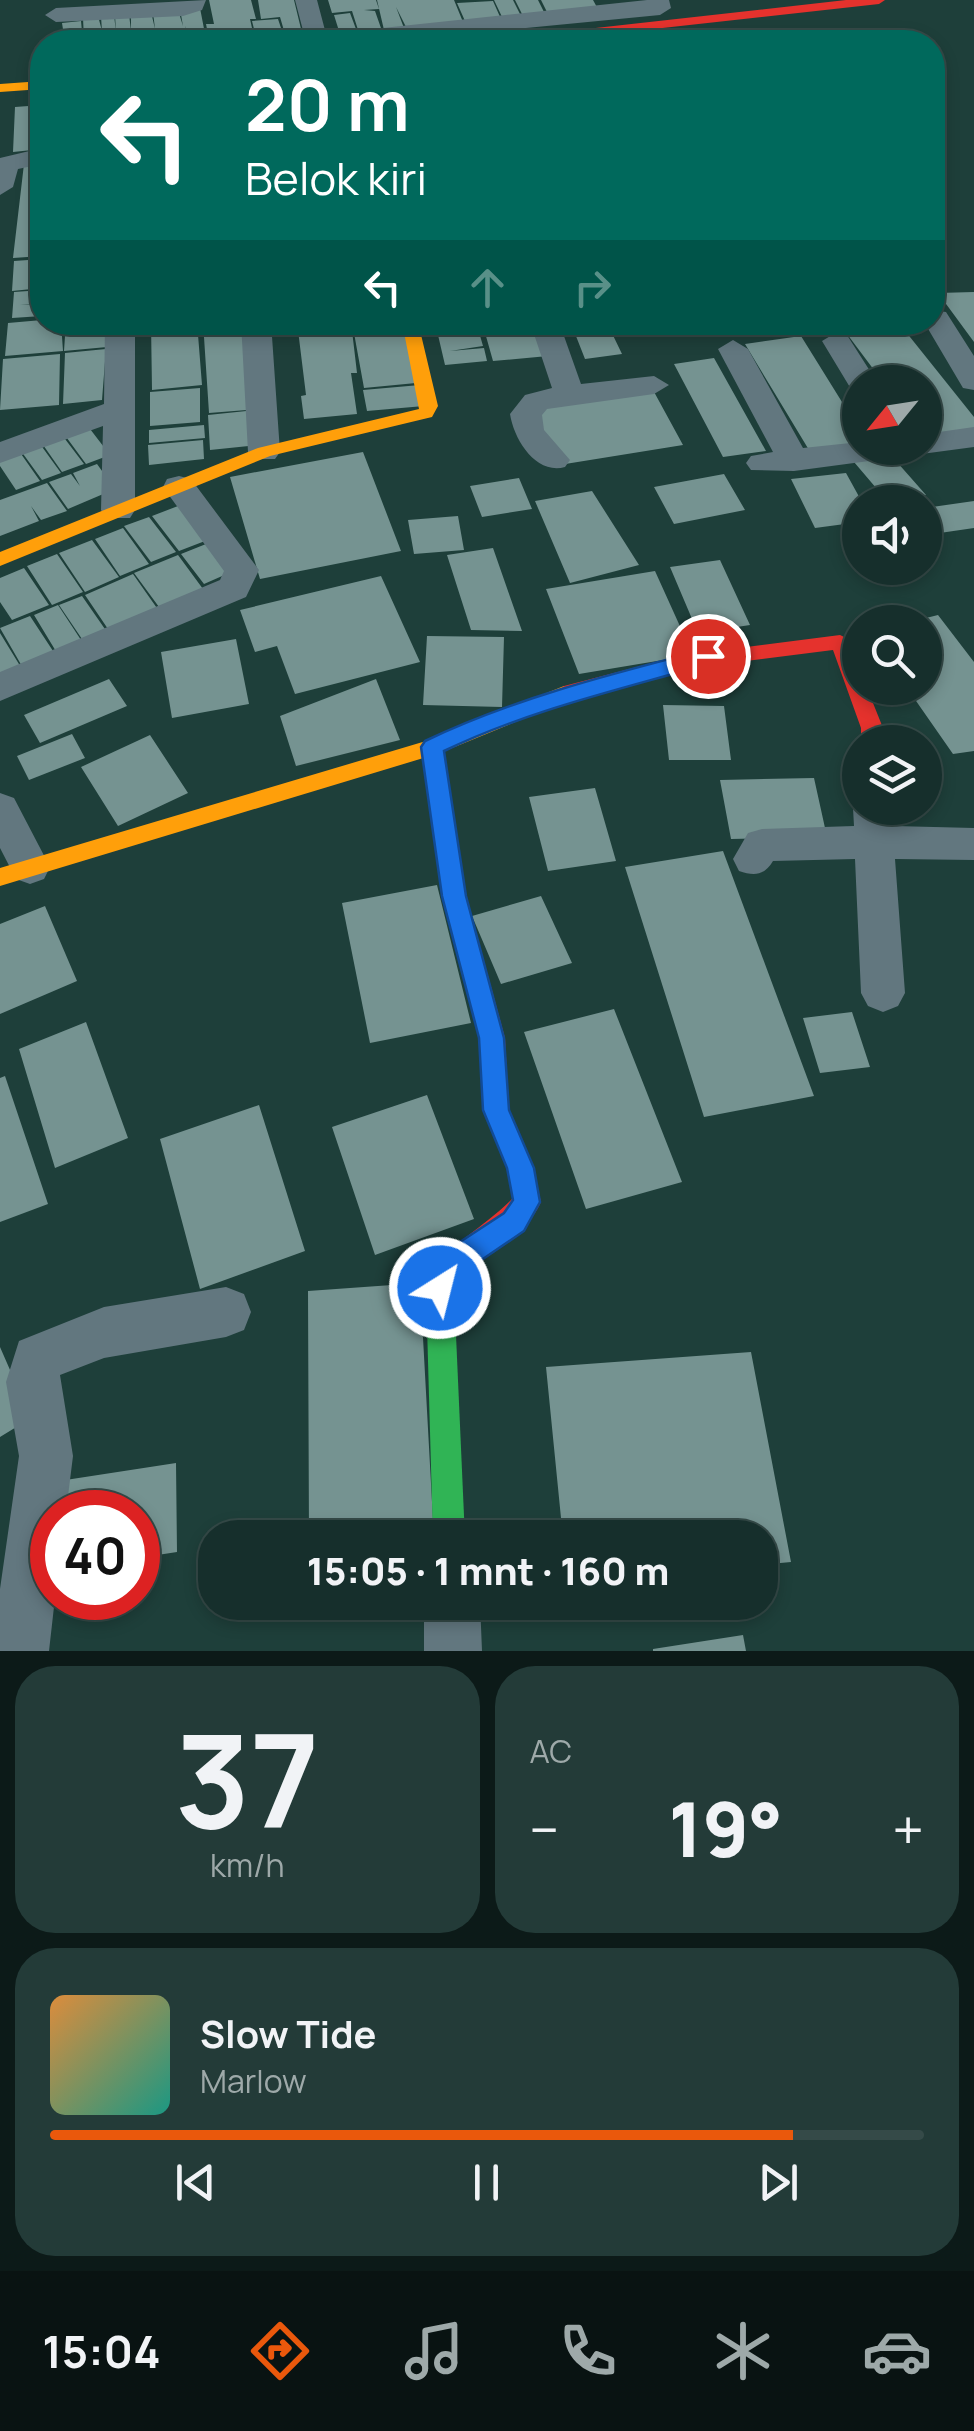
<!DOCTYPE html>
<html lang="id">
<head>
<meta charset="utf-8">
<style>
	:root { --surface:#162f2c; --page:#233b38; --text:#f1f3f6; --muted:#9ea9a9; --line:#354a48; --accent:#ea580c }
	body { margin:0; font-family:Manrope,sans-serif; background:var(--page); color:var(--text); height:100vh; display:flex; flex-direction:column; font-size:38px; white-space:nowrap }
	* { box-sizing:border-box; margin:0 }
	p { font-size:32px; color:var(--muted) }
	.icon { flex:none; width:55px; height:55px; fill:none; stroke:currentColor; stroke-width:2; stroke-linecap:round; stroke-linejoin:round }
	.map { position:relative; height:1651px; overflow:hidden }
	.panel { display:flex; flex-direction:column; gap:15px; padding:15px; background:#0c1a18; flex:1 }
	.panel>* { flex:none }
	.guide { position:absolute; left:30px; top:30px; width:915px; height:305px; border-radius:40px; box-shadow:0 5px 15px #0003,0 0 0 2px var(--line); background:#00695c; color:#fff; overflow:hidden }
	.needle { width:65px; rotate:240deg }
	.buttons { position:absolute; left:842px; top:365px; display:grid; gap:20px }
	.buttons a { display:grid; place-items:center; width:100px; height:100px; border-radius:50%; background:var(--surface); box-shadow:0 5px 15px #0003,0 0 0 2px var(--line); font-size:50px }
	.speed { position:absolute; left:30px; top:1490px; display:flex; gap:20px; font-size:50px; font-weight:700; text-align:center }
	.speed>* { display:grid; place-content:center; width:130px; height:130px; border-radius:50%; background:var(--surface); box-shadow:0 5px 15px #0003,0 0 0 2px var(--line); line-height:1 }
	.speed .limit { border:15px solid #d22; background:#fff; color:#111 }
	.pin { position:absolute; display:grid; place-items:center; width:85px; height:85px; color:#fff; margin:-42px; border:5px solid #fff; border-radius:50%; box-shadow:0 2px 10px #0007 }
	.me { position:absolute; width:110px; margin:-55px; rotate:36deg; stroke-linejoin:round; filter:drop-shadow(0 0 8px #0008) }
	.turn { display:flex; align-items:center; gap:35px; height:210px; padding:0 50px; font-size:45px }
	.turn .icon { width:130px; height:130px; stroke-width:2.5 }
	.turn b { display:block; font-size:70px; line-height:85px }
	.lanes { display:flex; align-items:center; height:95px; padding:0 50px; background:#0003; justify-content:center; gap:50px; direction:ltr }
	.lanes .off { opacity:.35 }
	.big { font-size:75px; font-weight:800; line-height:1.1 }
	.panel .widget { flex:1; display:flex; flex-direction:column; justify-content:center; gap:15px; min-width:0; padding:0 35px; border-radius:40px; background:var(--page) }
	.panel .dial { align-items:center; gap:0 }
	.dial b { font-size:130px; line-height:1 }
	.song { display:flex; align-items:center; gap:30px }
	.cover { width:120px; height:120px; border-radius:15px; background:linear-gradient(135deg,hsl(30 70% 55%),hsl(170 70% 35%)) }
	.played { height:10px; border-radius:5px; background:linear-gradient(90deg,var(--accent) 85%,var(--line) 85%) }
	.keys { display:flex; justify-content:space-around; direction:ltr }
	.heat { display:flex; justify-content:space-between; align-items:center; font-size:55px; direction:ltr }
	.panel .tiles { flex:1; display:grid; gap:15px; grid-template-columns:1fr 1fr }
	.widget:last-child { grid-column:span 2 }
	.trip { position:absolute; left:198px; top:1520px; width:580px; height:100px; border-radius:40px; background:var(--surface); box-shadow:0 5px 15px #0003,0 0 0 2px var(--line); font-weight:800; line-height:100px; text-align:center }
	.menu { display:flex; height:160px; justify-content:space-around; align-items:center; background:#091312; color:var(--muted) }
	.menu .icon { width:70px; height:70px }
	.menu .active { color:var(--accent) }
	.menu b { font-size:45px; color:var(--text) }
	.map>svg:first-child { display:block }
	.building { fill:#759391 }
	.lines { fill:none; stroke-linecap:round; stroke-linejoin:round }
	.street { fill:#62777f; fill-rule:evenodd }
	.fast { fill:#30b455; fill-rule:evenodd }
	.slow { fill:#ff9f0a; fill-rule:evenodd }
	.jam { fill:#e5322d; fill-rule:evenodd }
	.route { fill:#1a73e8; stroke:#114b97; stroke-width:2.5 }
</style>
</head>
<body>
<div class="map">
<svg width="974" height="1651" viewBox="0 0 974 1651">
	<rect width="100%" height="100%" fill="#1e3f3a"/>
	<!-- building -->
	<path class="building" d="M209 0H251L256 19H250L254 37 209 39 206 24H214Z
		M258 0H294L302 33 285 34 280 17 261 19Z
		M328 0H376L379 9 364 10 375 11 382 31 359 33 352 11 332 13Z
		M377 0H454L463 22 406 27 396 7 404 28 384 30Z
		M494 0H513L522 18 503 19Z
		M515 0H538L546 16 524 18Z
		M541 0H593L599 11 549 16Z
		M493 1 501 19 465 21 457 3Z
		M200 8 206 39 188 41 185 26 186 40 165 42H106L102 32 101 16 114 15 116 32 115 15 129 14 131 31V14L151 12 155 29 153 12 178 10 183 26 180 9Z
		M350 13 356 29 339 31 334 15Z
		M98 16 105 42H84L83 17Z
		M278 19 283 34 256 37 252 21Z
		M81 21 83 42H65L62 23Z
		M42 105V149L13 152 15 107Z
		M42 163V256L13 258 24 164Z
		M42 259V288L12 291 14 261Z
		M42 290V304L20 305H42V316L12 318 14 292Z
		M974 292V342L938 293Z
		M42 320 61 322 63 351 5 356 8 323Z
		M64 322H107V331L65 335Z
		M197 322 202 385 152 390 151 323Z
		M203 322H255L258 409 209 413Z
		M297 322H351L357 373H351L357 414 304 419 301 396 306 395Z
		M431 322H478L480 329 433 334Z
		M482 322H539L548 356 493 361Z
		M898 322 974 417V429L925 438V382H883L844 330Z
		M609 327 622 354 585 359 574 331Z
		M406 329 416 383 364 388 354 333Z
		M479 332 483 346 450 351 484 348 487 361 445 365 438 335Z
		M106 333 107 347 64 351 65 336Z
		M801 336 860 431V447L809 450 745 344Z
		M106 349 102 400 63 404 65 353Z
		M60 354 59 405 0 410 3 359Z
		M714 358 766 451 723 457 674 364Z
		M420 385 424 406 367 411 363 390Z
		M200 388V422L150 426V392Z
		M653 390 683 445 559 465 534 409Z
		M257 410 258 445 210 450 208 415Z
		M87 425 110 455 86 464 64 434Z
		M204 425 205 438 149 443V430Z
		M62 435 84 464 62 472 41 442Z
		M203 440 204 459 149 465 148 445Z
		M40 444 61 473 42 480 21 451Z
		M19 451 40 481 16 490 0 466V458Z
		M363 452 401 551 260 579 230 477Z
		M889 453 926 495 888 502 854 462Z
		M97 464 115 489 68 509 49 482 71 474 80 486 73 473Z
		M846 473 862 502 860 522 815 528 791 479Z
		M724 474 745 510 674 524 654 487Z
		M519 478 532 509 482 517 470 486Z
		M47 483 67 511 41 520 31 506 39 521 0 536V500Z
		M592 491 639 565 570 583 535 501Z
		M974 501V528L926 535 925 508Z
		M178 506 205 541 179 551 152 516Z
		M458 516 464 550 414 554 408 520Z
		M149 517 176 552 151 562 124 526Z
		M123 528 149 564 120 576 95 539Z
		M92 540 119 577 85 592 59 553Z
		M206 544 229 573 204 584 181 554Z
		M493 548 522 631 471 630 447 555Z
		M57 554 83 592 52 605 27 566Z
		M178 555 203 589 159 607 134 573Z
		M720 560 750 625 698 633 670 567Z
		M24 568 49 605 12 620 0 602V578Z
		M655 571 693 655 579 674 546 589Z
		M133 574 159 611 110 632 85 595Z
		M381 576 420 662 295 694 277 646 255 652 240 610Z
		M82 596 107 632 84 642 59 605Z
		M58 605 83 643 57 653 34 615Z
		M938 615 974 662V751L953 754 907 688H925V622L914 621Z
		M30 616 55 654 23 668 0 628Z
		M0 633 22 669 0 678Z
		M427 636 504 637 502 707 423 705Z
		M236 639 249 704 172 718 161 652Z
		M109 679 127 706 40 743 24 715Z
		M376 679 400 740 296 766 280 716Z
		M663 705 724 706 731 760H669Z
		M72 734 85 758 29 780 17 756Z
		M150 735 188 793 118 826 81 767Z
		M814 778 827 837 731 839 720 780Z
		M595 788 616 861 548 871 529 797Z
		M723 851 814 1096 704 1117 625 867Z
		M437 885 471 1023 370 1043 342 903Z
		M541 896 572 963 501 984 472 916Z
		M45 906 77 981 0 1014V924Z
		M614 1009 682 1182 586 1209 524 1032Z
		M852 1012 870 1067 820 1073 803 1018Z
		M86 1022 128 1138 55 1168 19 1049Z
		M5 1076 48 1204 0 1222V1078Z
		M427 1095 474 1219 375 1255 332 1127Z
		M259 1105 305 1251 200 1289 160 1139Z
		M420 1283 434 1538H309L308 1291Z
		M0 1347 31 1418 0 1437Z
		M751 1352 791 1562 760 1565V1538H563L546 1367Z
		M176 1463 177 1552 138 1558V1512H58L59 1481Z
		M310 1602H416V1605L310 1615Z
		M743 1635 746 1651H653V1649Z"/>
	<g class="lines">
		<!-- street -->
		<path class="street" d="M206 0 202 10 183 16 56 22 45 15 56 8Z
			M295 0H317L326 34 647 0H669L671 8 660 15 384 42H306Z
			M42 148V164L18 169 13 187 0 195V158Z
			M932 310 946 312 974 356V390L963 388 924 322H932Z
			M105 322H135V510L130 518H106L101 510 103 426 0 463V442L104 404Z
			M241 322H271L280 452 275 459H253L248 452Z
			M530 322H559L581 384 654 376 669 385 654 394 547 409 542 415 544 430 570 460 565 467C536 475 514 440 510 414L525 395 552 388Z
			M837 332 847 335 877 382H860V391L851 389 822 341Z
			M733 340 748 349 803 448 860 442V448H925V434L974 427V447L794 471 751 470 746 463 751 456 773 452 718 349Z
			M179 476 191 479 259 570 246 597 0 701V672L220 580 224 571 163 487 167 479Z
			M0 793 14 798 50 867 44 879 30 884 16 879 0 848Z
			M860 797V808H893L894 826 974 828V860L895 859 905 993 898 1006 883 1012 868 1006 861 993 855 859 773 861C764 876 754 876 739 871L733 859 748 833 762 829 854 826 853 808Z
			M226 1287 244 1294 251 1312 244 1330 226 1337 104 1358 60 1375 73 1456 66 1512H52L55 1598 49 1651H0V1589L19 1456 6 1382 19 1341 104 1307Z
			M424 1602H480L482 1651H424Z"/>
		<!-- fast -->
		<path class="fast" d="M440 1276 450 1280 454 1290 465 1538H433L426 1290 430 1280Z"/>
		<!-- slow -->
		<path class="slow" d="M42 81V89L0 92V84Z
			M402 322H418L438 406 432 417 270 456 0 566V552L258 448 419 409Z
			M564 686 574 694 571 699 440 753 0 886V868L426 741Z"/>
		<!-- jam -->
		<path class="jam" d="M846 0H885L879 4 536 42H500L506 38Z
			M840 635C858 642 860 670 860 688H867L883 728 882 742H861V728L833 650 683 669 564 702 554 694 564 686 683 655Z
			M432 739 443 747 466 895 505 1038 509 1110 533 1168 541 1202C523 1243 470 1254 450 1300L440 1304 430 1300 426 1290C446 1241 479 1233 513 1198L507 1168 483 1110 479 1038 442 895 421 747Z"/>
	</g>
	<!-- route -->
	<path class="route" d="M708 649 718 656 715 662C623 689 531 709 444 751L466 896 504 1038 509 1110 534 1168 540 1202 524 1231 458 1276 451 1298 440 1302 430 1298 426 1288 437 1257 504 1213 513 1200 507 1168 483 1110 479 1038 442 896 421 747 425 741C515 698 611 674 708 649Z"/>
</svg>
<div class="buttons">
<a><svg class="needle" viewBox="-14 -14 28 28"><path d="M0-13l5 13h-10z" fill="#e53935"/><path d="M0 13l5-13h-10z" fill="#9ea9a9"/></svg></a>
<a><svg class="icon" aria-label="sound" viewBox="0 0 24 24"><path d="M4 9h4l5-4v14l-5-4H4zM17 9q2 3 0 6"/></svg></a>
<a><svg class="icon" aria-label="search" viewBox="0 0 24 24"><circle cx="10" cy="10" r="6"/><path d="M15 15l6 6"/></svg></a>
<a><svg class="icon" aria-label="layers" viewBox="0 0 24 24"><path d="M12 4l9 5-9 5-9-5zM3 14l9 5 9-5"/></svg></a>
</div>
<div class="speed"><div class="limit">40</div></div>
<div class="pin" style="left:708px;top:656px;background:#d93025"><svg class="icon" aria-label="arrive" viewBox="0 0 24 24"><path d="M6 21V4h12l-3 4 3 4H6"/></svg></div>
<svg class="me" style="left:440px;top:1288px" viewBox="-20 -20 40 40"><circle r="17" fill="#1a73e8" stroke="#fff" stroke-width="3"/><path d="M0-11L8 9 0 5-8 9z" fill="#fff"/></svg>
<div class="trip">15:05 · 1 mnt · 160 m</div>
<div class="guide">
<div class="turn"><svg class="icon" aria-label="left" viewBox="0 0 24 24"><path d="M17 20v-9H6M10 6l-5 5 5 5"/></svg><div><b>20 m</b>Belok kiri</div></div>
<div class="lanes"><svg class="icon" aria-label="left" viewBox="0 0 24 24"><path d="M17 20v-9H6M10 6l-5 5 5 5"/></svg><svg class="icon off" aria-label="ahead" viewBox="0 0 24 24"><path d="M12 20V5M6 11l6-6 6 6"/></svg><svg class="icon off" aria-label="right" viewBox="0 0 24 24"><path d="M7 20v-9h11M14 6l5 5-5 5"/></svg></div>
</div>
</div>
<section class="panel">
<div class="tiles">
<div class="widget dial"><b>37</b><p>km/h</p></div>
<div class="widget"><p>AC</p>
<div class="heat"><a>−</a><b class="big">19°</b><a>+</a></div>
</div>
<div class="widget">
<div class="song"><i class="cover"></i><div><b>Slow Tide</b><p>Marlow</p></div></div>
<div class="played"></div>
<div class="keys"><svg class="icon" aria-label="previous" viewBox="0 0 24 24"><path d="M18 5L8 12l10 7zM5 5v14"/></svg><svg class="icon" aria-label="pause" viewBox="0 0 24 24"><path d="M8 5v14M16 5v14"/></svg><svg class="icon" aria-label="next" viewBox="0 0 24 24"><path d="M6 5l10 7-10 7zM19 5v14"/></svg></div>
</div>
</div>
</section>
<nav class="menu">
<b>15:04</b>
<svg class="icon active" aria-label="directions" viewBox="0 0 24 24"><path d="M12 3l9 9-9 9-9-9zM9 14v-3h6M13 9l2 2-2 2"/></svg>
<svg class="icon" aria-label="music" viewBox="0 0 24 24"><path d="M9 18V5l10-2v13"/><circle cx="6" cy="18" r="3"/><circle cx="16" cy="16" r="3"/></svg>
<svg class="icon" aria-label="phone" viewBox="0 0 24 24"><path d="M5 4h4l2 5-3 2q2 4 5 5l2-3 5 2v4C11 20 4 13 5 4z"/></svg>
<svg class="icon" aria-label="climate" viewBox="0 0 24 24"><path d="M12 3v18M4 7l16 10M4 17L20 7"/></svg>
<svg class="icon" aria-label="car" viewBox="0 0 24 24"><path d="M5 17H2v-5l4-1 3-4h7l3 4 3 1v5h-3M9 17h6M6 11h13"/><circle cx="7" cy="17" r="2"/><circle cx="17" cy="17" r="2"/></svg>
</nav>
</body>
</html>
